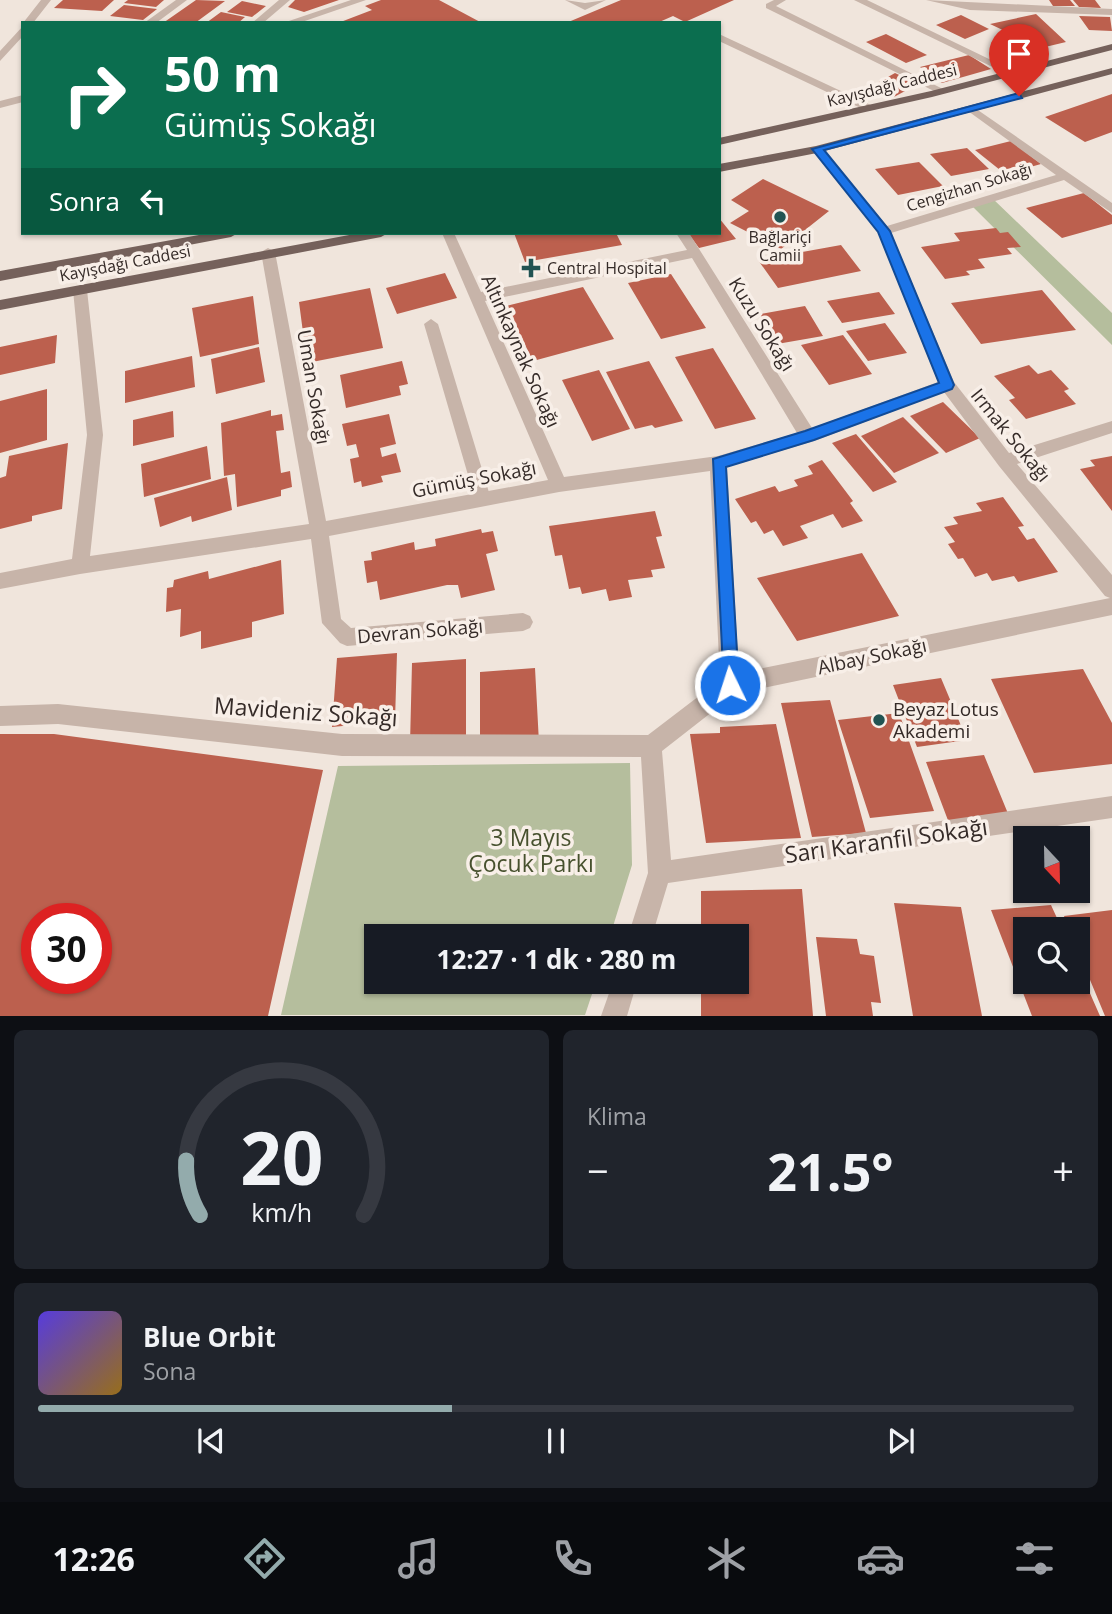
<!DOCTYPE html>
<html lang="tr">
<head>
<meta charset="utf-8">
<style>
	:root { --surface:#171b24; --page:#20242c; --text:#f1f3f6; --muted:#9ea1a6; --line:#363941; --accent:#93abac }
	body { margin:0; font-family:"Open Sans",sans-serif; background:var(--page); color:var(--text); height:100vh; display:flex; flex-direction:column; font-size:26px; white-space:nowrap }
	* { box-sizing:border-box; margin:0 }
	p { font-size:23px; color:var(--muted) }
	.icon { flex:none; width:38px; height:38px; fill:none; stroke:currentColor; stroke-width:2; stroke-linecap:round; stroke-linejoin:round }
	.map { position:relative; height:1016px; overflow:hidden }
	.sheet { display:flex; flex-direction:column; gap:14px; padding:14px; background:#0d0f14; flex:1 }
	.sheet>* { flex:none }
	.guide { position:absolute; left:21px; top:21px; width:700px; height:214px; border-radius:0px; box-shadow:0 2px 5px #0004; background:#0b6e4f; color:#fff; overflow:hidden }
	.needle { width:46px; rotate:158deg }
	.controls { position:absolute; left:1013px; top:826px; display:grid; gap:14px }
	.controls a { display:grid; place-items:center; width:77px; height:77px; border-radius:0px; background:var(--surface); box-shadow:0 2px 5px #0004; font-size:35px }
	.speed { position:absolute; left:21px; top:903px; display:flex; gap:14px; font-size:35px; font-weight:700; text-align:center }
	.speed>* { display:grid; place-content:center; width:91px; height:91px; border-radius:50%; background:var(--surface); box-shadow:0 2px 5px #0004; line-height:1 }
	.speed .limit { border:10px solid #d22; background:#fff; color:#111 }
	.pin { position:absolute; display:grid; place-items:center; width:60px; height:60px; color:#fff; margin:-72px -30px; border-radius:50% 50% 50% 0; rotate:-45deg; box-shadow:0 0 7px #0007 }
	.pin .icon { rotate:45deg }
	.me { position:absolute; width:77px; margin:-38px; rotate:356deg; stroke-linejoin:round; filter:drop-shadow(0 0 5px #0008) }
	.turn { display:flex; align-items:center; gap:24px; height:147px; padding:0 28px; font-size:32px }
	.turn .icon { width:91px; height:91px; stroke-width:2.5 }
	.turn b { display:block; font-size:49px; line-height:60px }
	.then { display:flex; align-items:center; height:66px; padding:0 28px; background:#0003; gap:14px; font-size:26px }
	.big { font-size:52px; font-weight:700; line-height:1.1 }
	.sheet .widget { flex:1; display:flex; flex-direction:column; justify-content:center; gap:10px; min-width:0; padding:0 24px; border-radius:10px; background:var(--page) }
	.sheet .dial { align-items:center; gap:0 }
	.dial svg { height:182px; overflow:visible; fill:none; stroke:var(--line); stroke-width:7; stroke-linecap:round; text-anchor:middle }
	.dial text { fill:var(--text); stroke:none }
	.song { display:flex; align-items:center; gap:21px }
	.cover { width:84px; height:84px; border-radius:10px; background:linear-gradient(135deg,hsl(250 70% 55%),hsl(40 70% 35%)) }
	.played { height:7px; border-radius:4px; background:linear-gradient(90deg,var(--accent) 40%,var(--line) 40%) }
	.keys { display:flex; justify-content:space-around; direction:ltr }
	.heat { display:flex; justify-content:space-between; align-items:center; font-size:38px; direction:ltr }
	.sheet .tiles { flex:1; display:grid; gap:14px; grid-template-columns:1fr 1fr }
	.widget:last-child { grid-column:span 2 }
	.trip { position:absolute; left:364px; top:924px; width:385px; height:70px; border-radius:0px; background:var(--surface); box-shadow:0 2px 5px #0004; font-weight:700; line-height:70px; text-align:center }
	.tab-bar { display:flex; height:112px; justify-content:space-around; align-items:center; background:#090b0e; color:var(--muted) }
	.tab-bar .icon { width:49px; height:49px }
	.tab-bar .active { color:var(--accent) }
	.tab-bar b { font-size:32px; color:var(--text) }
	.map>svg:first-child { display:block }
	.green { fill:#b5be9d }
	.building { fill:#bc604e; fill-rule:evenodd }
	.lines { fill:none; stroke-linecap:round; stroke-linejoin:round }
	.service { fill:#c7b4a9; fill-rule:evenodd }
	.minor { fill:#c7b4a9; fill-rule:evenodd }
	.primary { fill:#75615b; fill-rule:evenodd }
	.route { fill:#1a73e8; stroke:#114b97; stroke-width:2 }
	.poi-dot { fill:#215352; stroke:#f8efe8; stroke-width:2.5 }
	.labels { text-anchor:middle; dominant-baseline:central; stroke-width:7; stroke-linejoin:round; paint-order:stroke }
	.far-street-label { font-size:16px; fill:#352b28; stroke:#f8efe8 }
	.far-poi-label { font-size:16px; fill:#352b28; stroke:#f8efe8 }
	.street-label { font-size:19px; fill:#352b28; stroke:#f8efe8 }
	.poi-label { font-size:19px; fill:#352b28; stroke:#f8efe8; text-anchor:start }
	.near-street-label { font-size:23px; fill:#352b28; stroke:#f8efe8 }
	.near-park-label { font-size:23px; fill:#47512e; stroke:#f8efe8 }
</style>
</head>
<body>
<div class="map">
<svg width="1112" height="1016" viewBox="0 0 1112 1016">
	<rect width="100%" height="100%" fill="#f0e5dc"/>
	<!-- green -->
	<path class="green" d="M992 198 1112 313V345L971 205Z
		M630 763 632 865 610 936H376V982H596L585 1015H281L338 766Z"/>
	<!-- building -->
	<path class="building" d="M63 0H114L102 11 54 8Z
		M128 0H164L156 7 124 3Z
		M196 0 225 1 195 23H163Z
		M295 0H339L304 12 288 7Z
		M381 0H439L482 23H338L372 10 365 6Z
		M621 0H734L685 22 673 16 657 23H566Z
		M1049 0H1070L1075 6H1053Z
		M1073 0H1095L1101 8 1079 7Z
		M242 1 266 6 252 17 227 12Z
		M124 5 157 9 143 20 110 16Z
		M221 12 245 17 238 23H206Z
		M1036 14 1066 42 1041 48 990 24Z
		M961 15 989 29 965 39 936 25Z
		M1079 16 1110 17 1112 31 1089 30Z
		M886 34 927 55 906 63 866 42Z
		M969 55 991 69 942 83 920 67Z
		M895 73 918 84 894 97 872 86Z
		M1112 94V132L1085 142 1045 117Z
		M1011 141 1041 164 1005 174 975 150Z
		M967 148 989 169 951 176 930 154Z
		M919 162 943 186 898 195 875 169Z
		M763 179 829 211 781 249 730 223 749 211 731 200Z
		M1084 193 1112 215V224L1062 238 1026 208Z
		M719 218 736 239 699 248 688 233H719Z
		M996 228 1000 233 1008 232 1021 247 1007 248 1012 254 978 259 985 268 966 271 970 275 945 279 921 247 960 241 954 233Z
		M514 233H616L622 245 525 262Z
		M841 245 861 271 778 288 758 260Z
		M445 273 457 298 397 314 386 288Z
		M671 274 706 328 661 339 628 283Z
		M583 287 614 339 533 361 506 306Z
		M370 288 383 348 307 363 299 302Z
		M1042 290 1076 330 981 344 951 303Z
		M879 292 895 314 842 323 827 301Z
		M253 296 259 344 200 357 192 308Z
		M805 306 823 336 777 344 760 314Z
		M885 323 907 353 868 361 846 331Z
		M57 335 55 363 0 375V347Z
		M843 335 872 374 829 385 801 345Z
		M259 347 265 382 216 394 211 359Z
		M713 348 756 419 715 429 675 357Z
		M192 356 195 387 125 403V371Z
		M402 361 408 384 399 386 401 395 346 408 340 375Z
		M649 361 683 421 655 428 652 425 635 429 606 372Z
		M1029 365 1038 374 1051 370 1069 389 1064 391 1076 404 1026 419 1009 400 1015 398 994 376Z
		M599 370 630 429 592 441 562 380Z
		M47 389V440L0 453V401Z
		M943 402 980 438 946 453 910 416Z
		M271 410V416L282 414 284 430 276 431 281 473 290 471 292 487 281 490V496L237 507 235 474 224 476 221 423Z
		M173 411 174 437 133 446V420Z
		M389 414 396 444 380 448 382 457 396 453 401 472 381 476 383 482 362 487 361 481 354 483 350 459 359 457 356 444 347 446 342 424Z
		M903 417 939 453 894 473 861 436Z
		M856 434 897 482 873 492 832 443Z
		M68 443 62 509 32 516V521L0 529V478L6 476 9 456Z
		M207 446 211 479 144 497 141 464Z
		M1112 456V511L1080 469 1095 466 1090 460Z
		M822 460 853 501 850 503 863 521 842 528 833 514 800 526 808 538 783 546 773 530 764 534 756 521 751 523 735 499 775 486 779 492 798 486 794 480 813 474 808 466Z
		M227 477 232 510 192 522 191 516 160 527 154 498Z
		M1003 497 1024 526 1018 527 1027 540 1034 538 1058 572 1018 582 1014 576 992 581 987 573 975 577 963 558 958 559 948 544 955 542 944 527 958 524 953 517 982 511 976 503Z
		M655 511 662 536 656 537 665 568 651 570 653 577 628 580 632 597 609 601 606 589 582 594 580 587 569 589 562 555 555 556 549 526Z
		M481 529 482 533 493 531 498 551 486 554 495 590 461 598 458 585H447L380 600 377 581 367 583 364 561 372 560 371 552 414 542 415 550 436 546 435 539Z
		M862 553 899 616 797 641 757 578Z
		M281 560 284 614 252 622V637L201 649V631L180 637 181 609 166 612 167 588 173 587 174 580 208 571 209 579Z
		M397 653 395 721 332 727 337 658Z
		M466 659V740L410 744 412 663Z
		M535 668 539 743 480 747V672Z
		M1083 669 1112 723V764L1034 773 991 679Z
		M941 678 967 740 917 747 893 685Z
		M830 700 866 833 812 837 781 703Z
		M899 713 934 811 870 818 838 720Z
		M776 724 801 838 706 843 690 734 720 733V727Z
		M0 734H54L323 770 268 1016H0ZM37 919H96V978H37Z
		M984 755 1009 816 949 823 926 762Z
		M802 889 813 1016H701V982H737V936H701V891Z
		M894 903 961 907 982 1016H913Z
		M1051 905 1062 929H1026V982H1078V966L1100 1016H1032L991 910Z
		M1112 910V1016H1105L1078 951V929H1069L1064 916Z
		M816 937 857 939 860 954 874 956 881 1003 871 1002 873 1016H826Z"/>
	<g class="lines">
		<!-- service -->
		<path class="service" d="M719 34 875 107 876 109 867 111 719 41Z
			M431 319 438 324 491 499 489 504H477L475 499 424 324Z"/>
		<!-- minor -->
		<path class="minor" d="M41 0H51L33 23H23Z
			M176 0H187L156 23H144Z
			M279 0H290L263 23H252Z
			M351 0H366L299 23H283Z
			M565 0 585 3 606 0 585 10Z
			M774 0H786L776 6 947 91 938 93 766 8V4Z
			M854 0H867L1018 73 1009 75Z
			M926 0 1112 9V15L970 10Z
			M23 26V36L0 61V51Z
			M23 95V102L0 108V101Z
			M972 106 1112 203V213L1064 180 891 233 954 382 1009 453 1112 421V433L1017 464 1112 575V615L735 694 662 751 671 860 1112 796V818L668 883 652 936H628L648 873 641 757 342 756 58 724 0 726V706L58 704 342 734 648 735 720 680 710 471 559 492 329 536 341 619 351 628 523 613 530 616 533 622 530 628 523 631 347 646 340 643 322 623 311 539 80 574 0 589V573L72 559 87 435 73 290 80 285 87 290 103 435 90 556 309 524 261 252 268 248 275 252 326 521 548 480 442 233H454L481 292 687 250 676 233H689L812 428 938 382 878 232 811 149 821 147 887 226 1056 175 968 111V107ZM692 258 797 433 718 456 564 477 485 301ZM944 392 999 466 1105 596 1110 598 739 673 727 467 814 441Z
			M613 982H637L627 1016H601Z"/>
		<!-- primary -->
		<path class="primary" d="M1112 44V50L932 97 719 145V138L931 91Z
			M1112 68V74L817 153 719 172V164L816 146Z
			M210 233H238L231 237 0 281V271Z
			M360 233H388L381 237 0 310V300Z"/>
	</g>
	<!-- route -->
	<path class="route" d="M1019 93 1022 98 824 150 890 231 954 385 952 389 814 440 726 467 739 685 737 691 730 694 724 691 713 459 805 431 939 383 878 232 812 149Z"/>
	<!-- markers -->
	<g class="poi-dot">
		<circle cx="780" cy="217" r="7"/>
		<path d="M527.5 257.5h7v7h7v7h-7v7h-7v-7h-7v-7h7z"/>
		<circle cx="879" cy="720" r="7"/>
	</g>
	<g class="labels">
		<!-- far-street labels -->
		<g class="far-street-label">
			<text transform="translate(892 85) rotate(-14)">Kayışdağı Caddesi</text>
			<text transform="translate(969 187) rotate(-17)">Cengizhan Sokağı</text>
			<text transform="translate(125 263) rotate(-11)">Kayışdağı Caddesi</text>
		</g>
		<!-- far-poi labels -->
		<g class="far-poi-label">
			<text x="780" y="237">Bağlariçi<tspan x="780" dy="18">Camii</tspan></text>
			<text x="547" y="268" text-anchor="start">Central Hospital</text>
		</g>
		<!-- street labels -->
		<g class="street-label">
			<text transform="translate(762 324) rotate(58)">Kuzu Sokağı</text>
			<text transform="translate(521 351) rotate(66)">Altınkaynak Sokağı</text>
			<text transform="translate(314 387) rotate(80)">Uman Sokağı</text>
			<text transform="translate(1011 435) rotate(51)">Irmak Sokağı</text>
			<text transform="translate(474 479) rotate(-11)">Gümüş Sokağı</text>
			<text transform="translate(420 631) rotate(-5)">Devran Sokağı</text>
			<text transform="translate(872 656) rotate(-12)">Albay Sokağı</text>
		</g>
		<!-- poi labels -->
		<g class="poi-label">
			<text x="893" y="709">Beyaz Lotus<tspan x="893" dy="22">Akademi</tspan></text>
		</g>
		<!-- near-street labels -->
		<g class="near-street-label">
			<text transform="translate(306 711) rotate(4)">Mavideniz Sokağı</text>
			<text transform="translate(886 840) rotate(-8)">Sarı Karanfil Sokağı</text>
		</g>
		<!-- near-park labels -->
		<g class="near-park-label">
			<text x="531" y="837">3 Mayıs<tspan x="531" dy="26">Çocuk Parkı</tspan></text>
		</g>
	</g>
</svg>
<div class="controls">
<a><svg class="needle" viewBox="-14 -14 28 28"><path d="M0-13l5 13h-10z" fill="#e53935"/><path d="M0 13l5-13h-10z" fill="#9ea1a6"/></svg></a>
<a><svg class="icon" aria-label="search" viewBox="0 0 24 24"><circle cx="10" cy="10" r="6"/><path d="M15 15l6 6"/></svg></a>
</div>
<div class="speed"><div class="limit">30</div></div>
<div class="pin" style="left:1019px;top:96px;background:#d93025"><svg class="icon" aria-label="arrive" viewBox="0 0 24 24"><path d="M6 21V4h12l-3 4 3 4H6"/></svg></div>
<svg class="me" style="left:730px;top:685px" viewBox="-20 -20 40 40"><circle r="17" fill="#1a73e8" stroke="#fff" stroke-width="3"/><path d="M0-11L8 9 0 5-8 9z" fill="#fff"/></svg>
<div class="trip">12:27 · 1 dk · 280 m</div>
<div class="guide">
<div class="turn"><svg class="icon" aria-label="right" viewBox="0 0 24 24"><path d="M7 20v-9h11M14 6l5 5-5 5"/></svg><div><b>50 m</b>Gümüş Sokağı</div></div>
<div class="then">Sonra<svg class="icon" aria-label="left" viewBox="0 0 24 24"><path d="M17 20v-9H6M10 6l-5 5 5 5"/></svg></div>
</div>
</div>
<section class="sheet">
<div class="tiles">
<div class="widget dial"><svg viewBox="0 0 100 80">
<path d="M14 69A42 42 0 1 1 86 69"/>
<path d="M14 69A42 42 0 0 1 8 45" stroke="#93abac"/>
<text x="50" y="56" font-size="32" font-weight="700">20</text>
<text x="50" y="72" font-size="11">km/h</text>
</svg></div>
<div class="widget"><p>Klima</p>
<div class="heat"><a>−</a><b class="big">21.5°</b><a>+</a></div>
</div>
<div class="widget">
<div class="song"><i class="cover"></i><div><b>Blue Orbit</b><p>Sona</p></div></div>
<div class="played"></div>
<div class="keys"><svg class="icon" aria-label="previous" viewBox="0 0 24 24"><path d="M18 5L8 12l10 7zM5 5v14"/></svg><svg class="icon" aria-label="pause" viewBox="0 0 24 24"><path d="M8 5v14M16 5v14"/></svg><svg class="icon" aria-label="next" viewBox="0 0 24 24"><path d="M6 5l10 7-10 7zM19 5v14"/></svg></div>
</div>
</div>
</section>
<nav class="tab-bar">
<b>12:26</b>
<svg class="icon active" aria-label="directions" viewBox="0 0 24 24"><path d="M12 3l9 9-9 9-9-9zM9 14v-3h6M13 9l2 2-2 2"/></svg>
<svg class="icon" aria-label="music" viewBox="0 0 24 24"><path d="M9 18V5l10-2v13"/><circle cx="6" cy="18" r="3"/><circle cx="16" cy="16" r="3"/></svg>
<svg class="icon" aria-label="phone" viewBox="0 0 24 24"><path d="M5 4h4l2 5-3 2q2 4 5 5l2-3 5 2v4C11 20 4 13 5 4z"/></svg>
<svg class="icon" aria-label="climate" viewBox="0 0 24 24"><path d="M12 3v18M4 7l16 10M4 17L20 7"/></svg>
<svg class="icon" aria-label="car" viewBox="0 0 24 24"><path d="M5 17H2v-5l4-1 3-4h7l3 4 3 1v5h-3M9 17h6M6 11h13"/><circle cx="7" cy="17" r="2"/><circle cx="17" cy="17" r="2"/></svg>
<svg class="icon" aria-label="filters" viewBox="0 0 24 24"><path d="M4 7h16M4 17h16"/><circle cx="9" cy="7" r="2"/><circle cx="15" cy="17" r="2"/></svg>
</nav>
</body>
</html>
